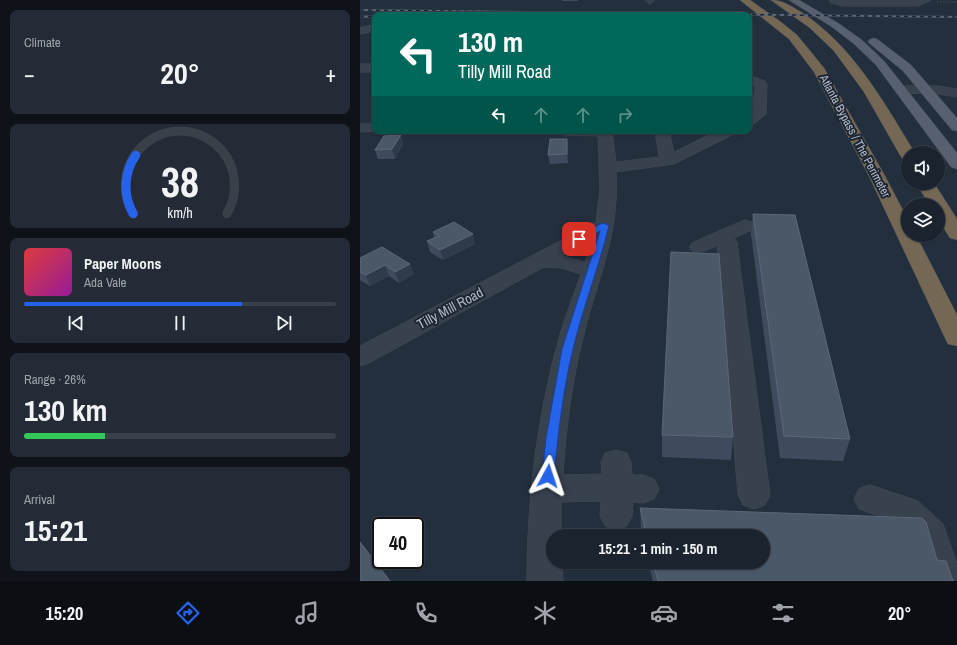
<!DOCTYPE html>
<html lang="en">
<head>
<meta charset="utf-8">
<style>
	:root { --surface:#1b232e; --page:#242b36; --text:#f1f3f6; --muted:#a0a4aa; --line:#39404a; --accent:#2563eb }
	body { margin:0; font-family:"Archivo Narrow",sans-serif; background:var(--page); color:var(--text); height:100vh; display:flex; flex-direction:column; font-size:15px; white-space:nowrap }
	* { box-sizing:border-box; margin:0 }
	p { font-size:13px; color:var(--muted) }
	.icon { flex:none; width:22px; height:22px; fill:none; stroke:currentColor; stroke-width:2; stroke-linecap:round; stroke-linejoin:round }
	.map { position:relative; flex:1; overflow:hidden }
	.drawer { display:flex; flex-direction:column; gap:10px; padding:10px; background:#0f1319; width:360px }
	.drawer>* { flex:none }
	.top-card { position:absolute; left:12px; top:12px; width:380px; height:122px; border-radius:8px; box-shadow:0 1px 3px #0004,0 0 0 1px var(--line); background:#00695c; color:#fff; overflow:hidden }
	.controls { position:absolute; left:541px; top:146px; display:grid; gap:8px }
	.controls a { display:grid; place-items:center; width:44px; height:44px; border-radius:50%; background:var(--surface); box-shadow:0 1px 3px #0004,0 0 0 1px var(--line); font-size:20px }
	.speed { position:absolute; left:12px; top:517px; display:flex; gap:8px; font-size:20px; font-weight:700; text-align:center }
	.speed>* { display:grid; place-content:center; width:52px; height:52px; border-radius:50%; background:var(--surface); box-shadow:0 1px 3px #0004,0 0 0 1px var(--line); line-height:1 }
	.speed .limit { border:2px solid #111; border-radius:6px; background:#fff; color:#111 }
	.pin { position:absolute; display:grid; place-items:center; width:34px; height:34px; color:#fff; margin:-17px; border-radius:8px; box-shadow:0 2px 6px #0006 }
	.me { position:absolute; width:44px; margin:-22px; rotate:5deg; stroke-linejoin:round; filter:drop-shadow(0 0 3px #0008) }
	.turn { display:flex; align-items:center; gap:14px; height:84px; padding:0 20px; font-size:18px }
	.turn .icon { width:52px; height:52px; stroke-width:2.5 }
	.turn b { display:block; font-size:28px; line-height:34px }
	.lanes { display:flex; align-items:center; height:38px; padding:0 20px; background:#0003; justify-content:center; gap:20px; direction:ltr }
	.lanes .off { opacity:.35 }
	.big { font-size:30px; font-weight:700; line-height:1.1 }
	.drawer .card { flex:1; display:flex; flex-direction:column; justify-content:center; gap:6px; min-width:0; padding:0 14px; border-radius:8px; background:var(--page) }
	.drawer .dial { align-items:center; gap:0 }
	.dial svg { height:104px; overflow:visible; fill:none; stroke:var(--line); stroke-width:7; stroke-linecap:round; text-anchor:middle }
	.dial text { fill:var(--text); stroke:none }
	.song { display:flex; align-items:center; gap:12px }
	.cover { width:48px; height:48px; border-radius:6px; background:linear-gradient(135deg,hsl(0 70% 55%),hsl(300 70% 35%)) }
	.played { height:4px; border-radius:2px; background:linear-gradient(90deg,var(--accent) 70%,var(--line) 70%) }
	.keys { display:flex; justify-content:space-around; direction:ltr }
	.heat { display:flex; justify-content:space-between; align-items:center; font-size:22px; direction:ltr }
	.charge { height:6px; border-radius:3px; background:linear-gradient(90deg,#34c759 26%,var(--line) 0) }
	.trip { position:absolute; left:186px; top:529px; width:224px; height:40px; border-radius:20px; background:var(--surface); box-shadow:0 1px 3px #0004,0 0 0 1px var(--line); font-weight:700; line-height:40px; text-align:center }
	.tabs { display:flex; height:64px; justify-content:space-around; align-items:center; background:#0b0e12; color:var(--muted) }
	.tabs .icon { width:28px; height:28px }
	.tabs .selected { color:var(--accent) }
	.tabs b { font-size:18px; color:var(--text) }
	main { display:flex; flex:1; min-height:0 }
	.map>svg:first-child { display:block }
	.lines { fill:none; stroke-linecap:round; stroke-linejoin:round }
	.minor-casing { stroke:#414a57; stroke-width:1 }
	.major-casing { stroke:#414a57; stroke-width:1 }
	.highway-casing { stroke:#434c59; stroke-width:1 }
	.path { stroke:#3f5557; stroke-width:1; stroke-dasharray:1.5 1.5; stroke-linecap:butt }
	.minor { fill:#38414e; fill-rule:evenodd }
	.major { fill:#56606e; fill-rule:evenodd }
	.highway { fill:#746855; fill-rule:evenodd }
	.rail-casing { stroke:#5a6575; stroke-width:2 }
	.rail { stroke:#1d2633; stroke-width:1.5; stroke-dasharray:4; stroke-linecap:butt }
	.wall { fill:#3f4b5c }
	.shaded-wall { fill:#2f3b4b }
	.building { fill:#4b5868; stroke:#5c6777 }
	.route { fill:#2563eb; stroke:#184099 }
	.labels { text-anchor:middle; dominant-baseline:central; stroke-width:4; stroke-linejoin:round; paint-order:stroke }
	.far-street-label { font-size:12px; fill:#b4bcc9; stroke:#1d2633 }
	.street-label { font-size:14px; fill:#b4bcc9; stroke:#1d2633 }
</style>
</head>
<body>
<main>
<section class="drawer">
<div class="card"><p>Climate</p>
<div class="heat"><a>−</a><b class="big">20°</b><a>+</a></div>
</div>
<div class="card dial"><svg viewBox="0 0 100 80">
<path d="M14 69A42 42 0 1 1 86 69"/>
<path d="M14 69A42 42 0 0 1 16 24" stroke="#2563eb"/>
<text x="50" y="56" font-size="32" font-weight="700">38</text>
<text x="50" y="72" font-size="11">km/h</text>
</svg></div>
<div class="card">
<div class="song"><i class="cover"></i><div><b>Paper Moons</b><p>Ada Vale</p></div></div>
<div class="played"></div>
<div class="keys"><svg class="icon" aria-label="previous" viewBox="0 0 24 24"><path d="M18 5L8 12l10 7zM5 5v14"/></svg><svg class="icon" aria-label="pause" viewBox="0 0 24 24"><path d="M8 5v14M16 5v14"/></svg><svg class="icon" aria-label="next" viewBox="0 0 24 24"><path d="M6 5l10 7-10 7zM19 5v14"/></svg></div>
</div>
<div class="card"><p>Range · 26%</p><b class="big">130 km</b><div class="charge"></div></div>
<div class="card"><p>Arrival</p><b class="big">15:21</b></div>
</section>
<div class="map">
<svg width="597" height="581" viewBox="0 0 597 581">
	<rect width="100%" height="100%" fill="#242f3e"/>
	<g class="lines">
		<!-- minor casing -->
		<g class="minor-casing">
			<path id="minor" d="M286 0H294V1L290 4Z
				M470 0H570V1L558 6H482L471 3Z
				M15 25V31L0 34V28Z
				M0 64H15V72H0Z
				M389 75 405 81 407 84 406 114 394 124 389 125V115L392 112 395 86 389 83Z
				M541 86H578L597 89V97L578 94 536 93 535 90 536 87Z
				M0 124H15V131H20L0 132Z
				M198 131H252L256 162 299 157 295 131H309L314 152 357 131H376L374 134 314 164 256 172C260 232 238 278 224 334 212 380 206 428 203 475L242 474 241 462 245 453 256 450 267 453 271 462 272 475H283L294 479 299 489 294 499 283 503 273 502 272 516 267 526 256 531 245 526 240 516 241 501 201 502V536H193V562H202L203 581H167C167 503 176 425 196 349 202 324 212 299 221 274L201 268 184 267 9 363 0 366V346L236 222 240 189 238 136 205 135 200 134ZM232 240 225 262 203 256Z
				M385 220 392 222 395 226 392 230 374 238 377 242 410 495 405 505 394 509 383 505 378 495 357 246 339 253 332 251 329 247 332 243Z
				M510 485 558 501 583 524 597 564V581H567L557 543 536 522 499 509 494 499 499 489Z"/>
		</g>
		<!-- major casing -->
		<g class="major-casing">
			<path id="major" d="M429 0H439L478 23 502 40 524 61 597 153V169L591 167 516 65 494 44 472 27Z
				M513 38 517 39 551 65 597 118V131L592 130 543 71 509 43 508 41Z"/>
		</g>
		<!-- highway casing -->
		<g class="highway-casing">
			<path id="highway" d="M380 0H390L421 22 437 35 464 68 525 176 548 220V235H556L597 315V346L588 344 585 338 509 176 454 72 429 39Z
				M411 0C423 0 430 6 441 12 493 46 523 101 555 153H548V160L542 158 540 155 504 92 474 51 450 28Z
				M556 183H574L597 219V240L590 238 578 219V205H570Z"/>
		</g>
		<!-- path -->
		<path class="path" d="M577 2H597"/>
		<!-- minor -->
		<use href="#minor" class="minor"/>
		<!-- major -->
		<use href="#major" class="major"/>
		<!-- highway -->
		<use href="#highway" class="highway"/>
		<!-- rail casing -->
		<g class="rail-casing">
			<path id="rail" d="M0 10 597 17
				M0 17 15 16"/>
		</g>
		<!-- rail -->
		<use href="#rail" class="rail"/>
	</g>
	<!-- wall -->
	<path class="wall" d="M202 0H218V1H202Z
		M207 139 208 148V163L190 164 188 155Z
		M43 144 35 159H18L15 150Z
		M393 214 490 439 483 461 420 458 391 234Z
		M73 232 115 244 83 260 70 252 67 241 74 238Z
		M0 258 50 264 54 274 39 283 29 276 10 286 0 280Z
		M302 435 373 437 371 460 302 457Z
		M280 508 577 560 593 581H293L288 562H403V536H283L281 529Z"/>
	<!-- shaded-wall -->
	<path class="shaded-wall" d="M392 99 391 111 389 112V100Z
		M41 135 43 144 35 159 32 149Z
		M207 139 208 148V163L207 154Z
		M113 234 115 244 83 260 80 250Z
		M50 264 54 274 39 283 35 272Z
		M25 265 29 276 10 286 6 275Z"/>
	<!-- building -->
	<path class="building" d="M41 135 32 149 15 150 24 136Z
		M190 139H207V154L188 155Z
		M393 214 435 215 490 439 424 436Z
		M94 222 113 234 80 250 67 241 79 236 73 232Z
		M22 247 50 264 35 272 25 265 6 275 0 272V258Z
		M311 252 359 254 373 437 302 435Z
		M280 508 562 518 566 522 577 560 586 561 593 581H298L293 562H403V536H287Z
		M0 542 30 581H0Z"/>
	<!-- route -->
	<path class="route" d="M242 223 249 225C239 267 223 307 213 349 203 390 198 434 194 476L193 480 188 482 184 480 182 476 186 438 202 349 240 231 222 241 215 239Z"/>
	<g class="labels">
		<!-- far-street labels -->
		<g class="far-street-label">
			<text transform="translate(495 136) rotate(62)">Atlanta Bypass / The Perimeter</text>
		</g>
		<!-- street labels -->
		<g class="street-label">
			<text transform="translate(90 308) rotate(-28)">Tilly Mill Road</text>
		</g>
	</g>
</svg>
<div class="controls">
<a><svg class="icon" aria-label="sound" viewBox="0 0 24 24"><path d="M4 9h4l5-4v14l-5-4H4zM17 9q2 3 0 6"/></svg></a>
<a><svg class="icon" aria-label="layers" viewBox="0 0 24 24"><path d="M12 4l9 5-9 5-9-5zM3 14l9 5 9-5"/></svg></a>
</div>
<div class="speed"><div class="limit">40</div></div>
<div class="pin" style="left:219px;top:239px;background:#d93025"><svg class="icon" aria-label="arrive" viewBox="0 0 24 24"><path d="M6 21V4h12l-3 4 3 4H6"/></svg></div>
<svg class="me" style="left:188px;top:476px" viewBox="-20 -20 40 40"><path d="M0-17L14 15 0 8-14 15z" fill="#2563eb" stroke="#fff" stroke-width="4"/></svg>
<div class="trip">15:21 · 1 min · 150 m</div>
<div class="top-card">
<div class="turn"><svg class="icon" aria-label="left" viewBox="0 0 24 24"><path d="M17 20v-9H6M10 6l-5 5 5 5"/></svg><div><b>130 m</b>Tilly Mill Road</div></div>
<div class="lanes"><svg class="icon" aria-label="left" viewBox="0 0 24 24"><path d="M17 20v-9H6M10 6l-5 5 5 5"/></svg><svg class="icon off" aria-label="ahead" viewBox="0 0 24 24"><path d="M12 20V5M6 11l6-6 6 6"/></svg><svg class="icon off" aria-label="ahead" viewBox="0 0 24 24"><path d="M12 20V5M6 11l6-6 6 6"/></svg><svg class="icon off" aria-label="right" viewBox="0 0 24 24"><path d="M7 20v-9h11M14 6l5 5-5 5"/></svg></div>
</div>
</div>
</main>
<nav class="tabs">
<b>15:20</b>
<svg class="icon selected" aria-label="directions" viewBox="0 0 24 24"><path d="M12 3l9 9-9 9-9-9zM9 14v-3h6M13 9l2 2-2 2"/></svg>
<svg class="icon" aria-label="music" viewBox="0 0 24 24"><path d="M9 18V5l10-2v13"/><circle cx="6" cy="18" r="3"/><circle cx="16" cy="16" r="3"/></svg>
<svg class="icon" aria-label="phone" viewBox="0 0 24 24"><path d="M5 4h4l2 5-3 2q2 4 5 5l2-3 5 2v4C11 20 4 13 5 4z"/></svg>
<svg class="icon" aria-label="climate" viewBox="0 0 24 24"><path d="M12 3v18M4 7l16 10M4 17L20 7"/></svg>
<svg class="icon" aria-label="car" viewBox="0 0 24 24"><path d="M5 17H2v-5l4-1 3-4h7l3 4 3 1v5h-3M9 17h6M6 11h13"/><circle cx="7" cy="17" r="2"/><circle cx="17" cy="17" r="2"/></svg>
<svg class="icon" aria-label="filters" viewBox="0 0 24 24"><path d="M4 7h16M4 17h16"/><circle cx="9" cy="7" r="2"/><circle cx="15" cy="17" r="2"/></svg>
<b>20°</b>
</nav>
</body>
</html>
